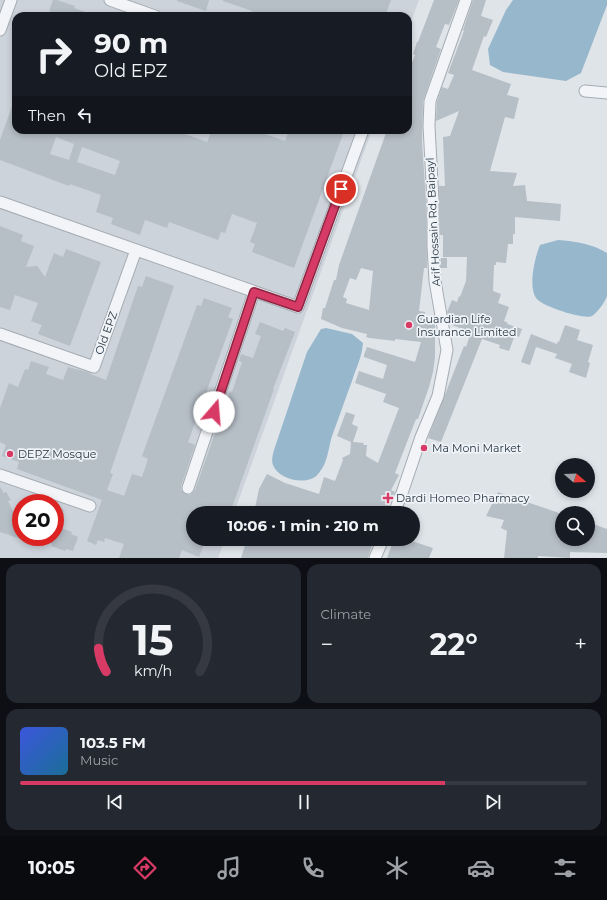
<!DOCTYPE html>
<html lang="en">
<head>
<meta charset="utf-8">
<style>
	:root { --surface:#171b24; --page:#242831; --text:#f1f3f6; --muted:#9ea1a6; --line:#363941; --accent:#d73b65 }
	body { margin:0; font-family:Montserrat,sans-serif; background:var(--page); color:var(--text); height:100vh; display:flex; flex-direction:column; font-size:15px; white-space:nowrap }
	* { box-sizing:border-box; margin:0 }
	p { font-size:13px; color:var(--muted) }
	.icon { flex:none; width:22px; height:22px; fill:none; stroke:currentColor; stroke-width:2; stroke-linecap:round; stroke-linejoin:round }
	.map { position:relative; height:558px; overflow:hidden }
	.drawer { display:flex; flex-direction:column; gap:6px; padding:6px; background:#0d0f14; flex:1 }
	.drawer>* { flex:none }
	.banner { position:absolute; left:12px; top:12px; width:400px; height:122px; border-radius:12px; box-shadow:0 2px 6px #0003; background:#171b24; color:var(--text); overflow:hidden }
	.needle { width:26px; rotate:109deg }
	.fabs { position:absolute; left:555px; top:458px; display:grid; gap:8px }
	.fabs a { display:grid; place-items:center; width:40px; height:40px; border-radius:50%; background:var(--surface); box-shadow:0 2px 6px #0003; font-size:20px }
	.speed { position:absolute; left:12px; top:494px; display:flex; gap:8px; font-size:20px; font-weight:700; text-align:center }
	.speed>* { display:grid; place-content:center; width:52px; height:52px; border-radius:50%; background:var(--surface); box-shadow:0 2px 6px #0003; line-height:1 }
	.speed .limit { border:6px solid #d22; background:#fff; color:#111 }
	.pin { position:absolute; display:grid; place-items:center; width:34px; height:34px; color:#fff; margin:-17px; border:2px solid #fff; border-radius:50%; box-shadow:0 1px 4px #0007 }
	.me { position:absolute; width:44px; margin:-22px; rotate:18deg; stroke-linejoin:round; filter:drop-shadow(0 0 3px #0008) }
	.turn { display:flex; align-items:center; gap:14px; height:84px; padding:0 16px; font-size:18px }
	.turn .icon { width:52px; height:52px; stroke-width:2.5 }
	.turn b { display:block; font-size:28px; line-height:34px }
	.then { display:flex; align-items:center; height:38px; padding:0 16px; background:#0003; gap:8px; font-size:15px }
	.big { font-size:30px; font-weight:700; line-height:1.1 }
	.drawer .tile { flex:1; display:flex; flex-direction:column; justify-content:center; gap:6px; min-width:0; padding:0 14px; border-radius:12px; background:var(--page) }
	.drawer .dial { align-items:center; gap:0 }
	.dial svg { height:104px; overflow:visible; fill:none; stroke:var(--line); stroke-width:7; stroke-linecap:round; text-anchor:middle }
	.dial text { fill:var(--text); stroke:none }
	.song { display:flex; align-items:center; gap:12px }
	.cover { width:48px; height:48px; border-radius:6px; background:linear-gradient(135deg,hsl(230 70% 55%),hsl(200 70% 35%)) }
	.played { height:4px; border-radius:2px; background:linear-gradient(90deg,var(--accent) 75%,var(--line) 75%) }
	.keys { display:flex; justify-content:space-around; direction:ltr }
	.heat { display:flex; justify-content:space-between; align-items:center; font-size:22px; direction:ltr }
	.drawer .tiles { flex:1; display:grid; gap:6px; grid-template-columns:1fr 1fr }
	.tile:last-child { grid-column:span 2 }
	.trip { position:absolute; left:186px; top:506px; width:234px; height:40px; border-radius:20px; background:var(--surface); box-shadow:0 2px 6px #0003; font-weight:700; line-height:40px; text-align:center }
	.dock { display:flex; height:64px; justify-content:space-around; align-items:center; background:#090b0e; color:var(--muted) }
	.dock .icon { width:28px; height:28px }
	.dock .on { color:var(--accent) }
	.dock b { font-size:18px; color:var(--text) }
	.map>svg:first-child { display:block }
	.built { fill:#cdd3db; fill-rule:evenodd }
	.water { fill:#97b7cc }
	.building { fill:#b6bec6; fill-rule:evenodd }
	.lines { fill:none; stroke-linecap:round; stroke-linejoin:round }
	.minor-casing { stroke:#a4acb3; stroke-width:13 }
	.minor { stroke:#f2f4f7; stroke-width:11 }
	.route-casing { stroke:#8c2642; stroke-width:10 }
	.route { stroke:#d73b65; stroke-width:7 }
	.poi-dot { fill:#d73b65; stroke:#eef3f7; stroke-width:1.5 }
	.labels { text-anchor:middle; dominant-baseline:central; stroke-width:3.5; stroke-linejoin:round; paint-order:stroke }
	.street-label { font-size:11px; fill:#273441; stroke:#eef3f7 }
	.poi-label { font-size:11px; fill:#273441; stroke:#eef3f7; text-anchor:start }
</style>
</head>
<body>
<div class="map">
<svg width="607" height="558" viewBox="0 0 607 558">
	<rect width="100%" height="100%" fill="#dfe4e9"/>
	<!-- built -->
	<path class="built" d="M0 0H419L408 30V16H16V130H372L234 513H193V539H225L218 558H0ZM21 503H55V537H21Z"/>
	<!-- water -->
	<path class="water" d="M513 0H607V5L581 73 566 81 503 72 490 65 488 49 506 10Z
		M558 240C574 241 593 244 607 253 607 263 607 289 607 296 605 302 598 312 592 316 584 320 541 306 536 298 528 286 535 257 540 245Z
		M326 328 352 334 363 343C362 357 356 368 352 381 345 399 339 418 332 436 328 449 328 462 319 473 309 487 278 480 273 465 271 460 273 454 274 450L307 352 321 329Z"/>
	<!-- building -->
	<path class="building" d="M53 0H57L75 6 74 8 94 15V16H63L49 11Z
		M177 0H209L206 11 177 1Z
		M223 0H391L385 16H250L252 11 223 1Z
		M434 0H459L449 25 445 24 436 47 441 49 423 101 422 142 426 201 427 268H424L419 311 425 312 423 323H435V357L433 372 429 387 418 419H416L395 473 399 475 391 490 395 492 386 513H254L259 489 267 474 285 483 319 494 324 477 335 481 343 460 342 458 350 454 351 442 337 436 346 412 355 415 352 424 358 427 353 442 364 443 363 445H367L366 456 378 463 399 408 383 402 386 394 355 383 359 371 383 379 387 365 364 357V355L367 347 415 362 421 342 395 339V341L370 338 366 337 367 334 342 328 321 319 323 308H325L334 280H336L339 265 387 130H408V73L415 55 413 54 417 42H418ZM361 268 373 271 369 310 346 303 347 299 343 297 350 278 356 280Z
		M473 0H486L481 16 493 20 486 37 484 36 472 70 511 84 507 95 519 98 514 119 505 117 490 171 517 173 513 186 525 185 527 201 561 204 560 221 515 217V234H513V244H508L506 263 496 262V265H494L493 291 501 294 498 303 509 307 504 321 508 323 507 324 522 329 519 337 515 335 509 351 499 348 500 345 482 339 441 442 428 438 464 346 466 347 471 332 452 325 455 317 448 314 447 312 452 300 457 302 459 296 460 297 466 281 467 257H443V235H440L439 186H445L443 137 450 136 459 111 436 121 437 102 442 87 448 89 454 75 448 73 464 31 463 30Z
		M15 98 16 130H181L180 132 207 142 212 130H254L285 141 289 130H332L343 134 294 268 252 252 255 244 250 242 257 223 232 214 225 233 221 232 218 240 169 222 167 228 145 220 140 235 111 224 113 218 96 212 101 195 70 184 69 186 0 160V140ZM56 137 74 144 69 160 50 154ZM82 147 120 161 115 175 77 162Z
		M0 226 23 235 21 241 34 246 26 267 37 266 45 277 54 253 63 257 66 249 101 262 70 346 38 334 42 325 31 321 38 303 15 295 10 310 0 307Z
		M441 258H447V268H441Z
		M146 276 174 286 110 473 113 474 107 490 124 496 132 474 142 477 148 459 142 456 197 305 201 306 204 298 232 308 228 317 233 319 188 442 195 445 181 486V490L185 494 190 495 195 490 230 391 232 392 242 362 239 361 241 354 253 358 261 336 255 334 260 322 283 331 285 328 295 332 273 389H274L230 513H214L199 507 197 513H193V520L187 535 193 537V539H199L205 541 199 557 182 550 179 558H119L124 544 105 538 104 542 98 540 96 545 87 541 102 500 17 469 19 462 2 456 6 445 0 442V408L9 383 18 387 25 369 28 370 31 361 49 367 46 374 63 380 68 367 91 373 90 374 106 380 138 286 142 287Z
		M565 325 580 330 577 340 593 345 588 362 590 363 586 378 569 372 572 364 555 358 557 354 536 347 530 365 521 362 531 334 557 344 558 341 559 342Z
		M0 487 4 493 6 492 11 500 8 501 13 511 21 514V539L0 532Z
		M498 492 562 514V539H588V522L607 529V553L570 552V558L538 556V558H504L507 531 501 528 504 520 486 516Z
		M55 507 64 510 58 527 72 532 71 534 78 537 73 551 66 549 65 551 51 546 52 544 36 538 55 537Z
		M247 539H375L371 548 368 558H241Z
		M394 539H406L433 548 429 558H387Z"/>
	<g class="lines">
		<!-- minor casing -->
		<g class="minor-casing">
			<path id="minor" d="M110 0 155 16
				M0 30 11 0
				M585 91 607 93
				M0 202 298 307 363 130
				M0 334 94 367 136 250
				M0 475 90 506
				M188 488 254 292
				M394 513 402 493 421 437 438 396 447 350 435 281 433 246V201L429 126 430 101 466 0
				M375 558 383 539"/>
		</g>
		<!-- minor -->
		<use href="#minor" class="minor"/>
	</g>
	<g class="lines">
		<!-- route casing -->
		<g class="route-casing">
			<path id="route" d="M214 412 254 292 298 307 341 189"/>
		</g>
		<!-- route -->
		<use href="#route" class="route"/>
	</g>
	<!-- markers -->
	<g class="poi-dot">
		<circle cx="409" cy="325" r="4"/>
		<circle cx="424" cy="448" r="4"/>
		<circle cx="10" cy="454" r="4"/>
		<path d="M386 492h4v4h4v4h-4v4h-4v-4h-4v-4h4z"/>
	</g>
	<g class="labels">
		<!-- street labels -->
		<g class="street-label">
			<text transform="translate(433 222) rotate(-93)">Arif Hossain Rd, Baipayl</text>
			<text transform="translate(106 333) rotate(-70)">Old EPZ</text>
		</g>
		<!-- poi labels -->
		<g class="poi-label">
			<text x="417" y="319">Guardian Life<tspan x="417" dy="13">Insurance Limited</tspan></text>
			<text x="432" y="448">Ma Moni Market</text>
			<text x="18" y="454">DEPZ Mosque</text>
			<text x="396" y="498">Dardi Homeo Pharmacy</text>
		</g>
	</g>
</svg>
<div class="fabs">
<a><svg class="needle" viewBox="-14 -14 28 28"><path d="M0-13l5 13h-10z" fill="#e53935"/><path d="M0 13l5-13h-10z" fill="#9ea1a6"/></svg></a>
<a><svg class="icon" aria-label="search" viewBox="0 0 24 24"><circle cx="10" cy="10" r="6"/><path d="M15 15l6 6"/></svg></a>
</div>
<div class="speed"><div class="limit">20</div></div>
<div class="pin" style="left:341px;top:189px;background:#d93025"><svg class="icon" aria-label="arrive" viewBox="0 0 24 24"><path d="M6 21V4h12l-3 4 3 4H6"/></svg></div>
<svg class="me" style="left:214px;top:412px" viewBox="-20 -20 40 40"><circle r="19" fill="#fff"/><path d="M0-13L10 11 0 6-10 11z" fill="#d73b65"/></svg>
<div class="trip">10:06 · 1 min · 210 m</div>
<div class="banner">
<div class="turn"><svg class="icon" aria-label="right" viewBox="0 0 24 24"><path d="M7 20v-9h11M14 6l5 5-5 5"/></svg><div><b>90 m</b>Old EPZ</div></div>
<div class="then">Then<svg class="icon" aria-label="left" viewBox="0 0 24 24"><path d="M17 20v-9H6M10 6l-5 5 5 5"/></svg></div>
</div>
</div>
<section class="drawer">
<div class="tiles">
<div class="tile dial"><svg viewBox="0 0 100 80">
<path d="M14 69A42 42 0 1 1 86 69"/>
<path d="M14 69A42 42 0 0 1 8 51" stroke="#d73b65"/>
<text x="50" y="56" font-size="32" font-weight="700">15</text>
<text x="50" y="72" font-size="11">km/h</text>
</svg></div>
<div class="tile"><p>Climate</p>
<div class="heat"><a>−</a><b class="big">22°</b><a>+</a></div>
</div>
<div class="tile">
<div class="song"><i class="cover"></i><div><b>103.5 FM</b><p>Music</p></div></div>
<div class="played"></div>
<div class="keys"><svg class="icon" aria-label="previous" viewBox="0 0 24 24"><path d="M18 5L8 12l10 7zM5 5v14"/></svg><svg class="icon" aria-label="pause" viewBox="0 0 24 24"><path d="M8 5v14M16 5v14"/></svg><svg class="icon" aria-label="next" viewBox="0 0 24 24"><path d="M6 5l10 7-10 7zM19 5v14"/></svg></div>
</div>
</div>
</section>
<nav class="dock">
<b>10:05</b>
<svg class="icon on" aria-label="directions" viewBox="0 0 24 24"><path d="M12 3l9 9-9 9-9-9zM9 14v-3h6M13 9l2 2-2 2"/></svg>
<svg class="icon" aria-label="music" viewBox="0 0 24 24"><path d="M9 18V5l10-2v13"/><circle cx="6" cy="18" r="3"/><circle cx="16" cy="16" r="3"/></svg>
<svg class="icon" aria-label="phone" viewBox="0 0 24 24"><path d="M5 4h4l2 5-3 2q2 4 5 5l2-3 5 2v4C11 20 4 13 5 4z"/></svg>
<svg class="icon" aria-label="climate" viewBox="0 0 24 24"><path d="M12 3v18M4 7l16 10M4 17L20 7"/></svg>
<svg class="icon" aria-label="car" viewBox="0 0 24 24"><path d="M5 17H2v-5l4-1 3-4h7l3 4 3 1v5h-3M9 17h6M6 11h13"/><circle cx="7" cy="17" r="2"/><circle cx="17" cy="17" r="2"/></svg>
<svg class="icon" aria-label="filters" viewBox="0 0 24 24"><path d="M4 7h16M4 17h16"/><circle cx="9" cy="7" r="2"/><circle cx="15" cy="17" r="2"/></svg>
</nav>
</body>
</html>
